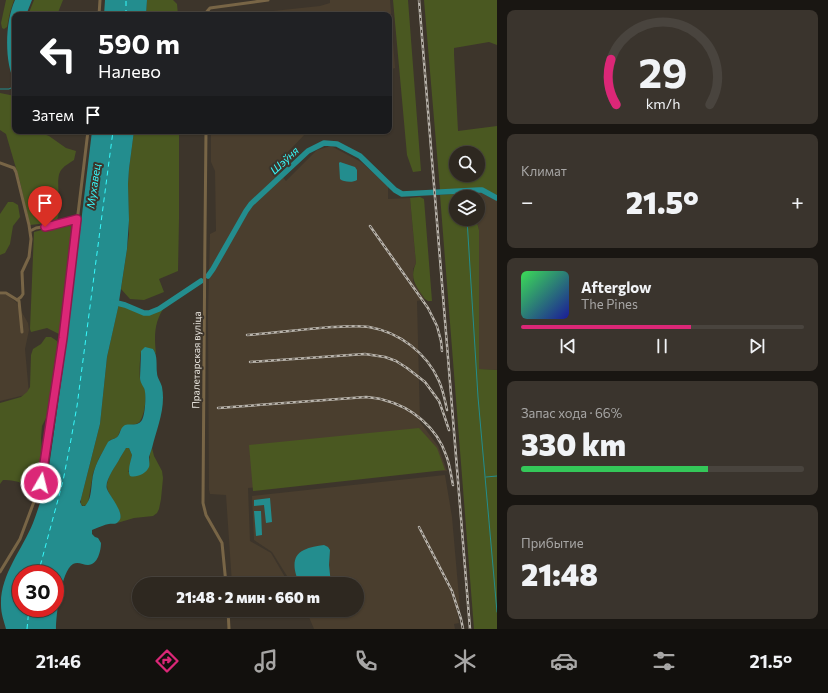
<!DOCTYPE html>
<html lang="ru">
<head>
<meta charset="utf-8">
<style>
	:root { --surface:#2e2820; --page:#3a342d; --text:#f1f3f6; --muted:#a7a6a5; --line:#49443e; --accent:#db2777 }
	body { margin:0; font-family:Commissioner,sans-serif; background:var(--page); color:var(--text); height:100vh; display:flex; flex-direction:column; font-size:15px; white-space:nowrap }
	* { box-sizing:border-box; margin:0 }
	p { font-size:13px; color:var(--muted) }
	.icon { flex:none; width:22px; height:22px; fill:none; stroke:currentColor; stroke-width:2; stroke-linecap:round; stroke-linejoin:round }
	.map { position:relative; flex:1; overflow:hidden }
	.drawer { display:flex; flex-direction:column; gap:10px; padding:10px; background:#191612; width:331px }
	.drawer>* { flex:none }
	.guide { position:absolute; left:12px; top:12px; width:380px; height:122px; border-radius:8px; box-shadow:0 1px 3px #0004,0 0 0 1px var(--line); background:#202124; color:#fff; overflow:hidden }
	.fabs { position:absolute; left:449px; top:146px; display:grid; gap:8px }
	.fabs a { display:grid; place-items:center; width:36px; height:36px; border-radius:50%; background:var(--surface); box-shadow:0 1px 3px #0004,0 0 0 1px var(--line); font-size:20px }
	.speed { position:absolute; left:12px; top:565px; display:flex; gap:8px; font-size:20px; font-weight:700; text-align:center }
	.speed>* { display:grid; place-content:center; width:52px; height:52px; border-radius:50%; background:var(--surface); box-shadow:0 1px 3px #0004,0 0 0 1px var(--line); line-height:1 }
	.speed .limit { border:6px solid #d22; background:#fff; color:#111 }
	.pin { position:absolute; display:grid; place-items:center; width:34px; height:34px; color:#fff; margin:-41px -17px; border-radius:50% 50% 50% 0; rotate:-45deg; box-shadow:0 0 4px #0007 }
	.pin .icon { rotate:45deg }
	.me { position:absolute; width:44px; margin:-22px; rotate:8deg; stroke-linejoin:round; filter:drop-shadow(0 0 3px #0008) }
	.turn { display:flex; align-items:center; gap:14px; height:84px; padding:0 20px; font-size:18px }
	.turn .icon { width:52px; height:52px; stroke-width:2.5 }
	.turn b { display:block; font-size:28px; line-height:34px }
	.then { display:flex; align-items:center; height:38px; padding:0 20px; background:#0003; gap:8px; font-size:15px }
	.big { font-size:30px; font-weight:800; line-height:1.1 }
	.drawer .card { flex:1; display:flex; flex-direction:column; justify-content:center; gap:6px; min-width:0; padding:0 14px; border-radius:8px; background:var(--page) }
	.drawer .dial { align-items:center; gap:0 }
	.dial svg { height:104px; overflow:visible; fill:none; stroke:var(--line); stroke-width:7; stroke-linecap:round; text-anchor:middle }
	.dial text { fill:var(--text); stroke:none }
	.song { display:flex; align-items:center; gap:12px }
	.cover { width:48px; height:48px; border-radius:6px; background:linear-gradient(135deg,hsl(130 70% 55%),hsl(240 70% 35%)) }
	.played { height:4px; border-radius:2px; background:linear-gradient(90deg,var(--accent) 60%,var(--line) 60%) }
	.keys { display:flex; justify-content:space-around; direction:ltr }
	.heat { display:flex; justify-content:space-between; align-items:center; font-size:22px; direction:ltr }
	.charge { height:6px; border-radius:3px; background:linear-gradient(90deg,#34c759 66%,var(--line) 0) }
	.trip { position:absolute; left:132px; top:577px; width:232px; height:40px; border-radius:20px; background:var(--surface); box-shadow:0 1px 3px #0004,0 0 0 1px var(--line); font-weight:800; line-height:40px; text-align:center }
	.tabs { display:flex; height:64px; justify-content:space-around; align-items:center; background:#12100d; color:var(--muted) }
	.tabs .icon { width:28px; height:28px }
	.tabs .on { color:var(--accent) }
	.tabs b { font-size:18px; color:var(--text) }
	main { display:flex; flex:1; min-height:0 }
	.map>svg:first-child { display:block }
	.built { fill:#4a3e2e }
	.green { fill:#4a5821; fill-rule:evenodd }
	.water { fill:#238d8e; fill-rule:evenodd }
	.lines { fill:none; stroke-linecap:round; stroke-linejoin:round }
	.stream { stroke:#238d8e; stroke-width:1 }
	.river { stroke:#238d8e; stroke-width:5.5 }
	.ferry { stroke:#36f9fb; stroke-width:1; stroke-dasharray:5 4; stroke-linecap:butt }
	.street { stroke:#786546; stroke-width:3 }
	.rail-casing { stroke:#b9b4ac; stroke-width:2.5 }
	.rail { stroke:#3d352b; stroke-width:1; stroke-dasharray:3; stroke-linecap:butt }
	.route-casing { stroke:#8e194d; stroke-width:10 }
	.route { stroke:#db2777; stroke-width:7 }
	.labels { text-anchor:middle; dominant-baseline:central; stroke-width:4; stroke-linejoin:round; paint-order:stroke }
	.street-label { font-size:10px; fill:#eae6df; stroke:#3d352b }
	.water-label { font-size:11px; font-style:italic; fill:#36f9fb; stroke:#3d352b }
</style>
</head>
<body>
<main>
<div class="map">
<svg width="497" height="629" viewBox="0 0 497 629">
	<rect width="100%" height="100%" fill="#3d352b"/>
	<!-- built -->
	<path class="built" d="M330 0H390L395 68 389 70V15H235L320 6 330 3Z
		M211 131H308L284 156 280 174 286 181 317 150 331 146 361 162 388 186V199L410 198 416 263 413 269V282L425 299 417 301 420 422 438 446 447 471 431 470 248 488 250 541 271 553 289 584H232L226 495 210 494 209 490 208 316 210 234 216 231 215 171 211 162Z
		M479 192 497 200V370L479 369V230L476 219H478V197H470L469 193Z
		M0 295H7L16 302 28 323 29 330 25 349 29 394 0 401Z
		M445 475 452 517 460 609 457 610 459 623 454 624 455 629H314L306 610H357V584H292L272 552 254 540 252 496Z"/>
	<!-- green -->
	<path class="green" d="M6 0H14L10 12 7 27 4 29 2 28 1 23Z
		M34 0H63L57 15H28Z
		M147 0H173L177 4 178 15H146Z
		M393 0H408L421 171 413 172 407 155Z
		M424 0H497V45L489 42 454 48V54L458 131 497 126V195L482 188 440 190ZM456 153H478V175H456Z
		M0 93 15 96V131H40L41 133 49 136 66 148 76 151 74 160C70 163 65 165 62 169 53 178 64 208 56 222L30 225 20 182 6 134 0 130Z
		M134 131H179V219L178 271 159 279 164 292 144 300 130 299 121 289 127 249 129 234 128 184 129 169Z
		M469 193 470 197H456V219H476L479 230V369L497 370V629H474L440 195Z
		M420 197 424 199 432 301H428L425 299C416 286 409 279 416 263L410 198Z
		M8 202H13L18 205 20 217 13 226 10 244 5 253 0 255V214Z
		M73 222 74 225 61 332 59 334 47 328 31 332 30 329 34 232Z
		M119 303C129 306 145 316 154 312 158 310 162 307 166 305 154 321 154 335 156 354L153 349 141 351C140 358 139 372 140 379 141 384 144 386 145 390 147 397 144 420 138 423 135 425 130 425 126 425L120 431 118 436 116 438 110 440 99 458 93 473 88 503 87 505 83 506 81 504V499L100 424 107 357Z
		M46 337H51L57 341 58 351 55 360 49 407 46 418 42 426 41 438 42 450 40 478 36 485C24 485 14 479 3 480L0 484V403L21 397 27 392 30 387 31 355 33 349 41 344Z
		M419 428 437 448 445 470 253 491 249 445Z
		M128 447 129 448 132 455 131 460 130 467 128 472 147 469 149 465 150 454 152 448 154 456 162 471 163 478 161 499 159 509 157 513 153 516 134 518 117 523C125 516 117 508 113 501 110 496 113 500 110 495 109 492 107 490 107 486 107 475 120 460 125 449Z"/>
	<!-- water -->
	<path class="water" d="M15 0H32L26 15H15V83C4 62 5 22 15 0Z
		M105 0H147L146 15H104Z
		M92 131H134L129 169 128 184 129 220 127 249 118 308 107 357 100 424 81 499 80 502 82 506H85C91 500 91 490 92 482 93 467 101 455 108 442 111 439 116 439 118 436 121 432 120 428 125 425 128 424 133 425 137 424 139 423 141 422 142 420 145 415 146 398 145 392 145 387 140 384 140 378L141 354V351L145 347 153 349C158 356 156 365 157 373 157 378 161 382 162 387 166 408 157 428 152 448 151 451 150 454 149 457 149 460 150 464 149 467 146 474 136 478 130 476 127 470 131 461 132 455L129 448H126C124 451 122 455 120 458 116 466 104 481 107 489 110 497 127 515 118 522 115 525 112 523 109 524 106 524 94 529 92 530V534L95 537 98 538 101 543C101 550 98 565 88 565 83 565 78 561 73 564 61 571 56 616 56 629H6C4 621 1 614 1 605 0 575 22 550 33 523 39 507 44 491 48 474L67 340ZM21 574H55V608H21Z
		M340 162 355 167 357 170V180C353 183 343 182 340 179L339 163Z
		M270 498 272 522 266 523 264 505 254 506V500Z
		M254 511H261L262 535 256 536Z
		M324 545 328 547 330 550 329 565 331 584H300C294 573 290 556 304 550 310 547 317 546 324 545Z"/>
	<g class="lines">
		<!-- stream -->
		<path class="stream" d="M0 89H9L15 86
			M466 190V197
			M467 219 478 397 497 612
			M486 477 497 476"/>
		<!-- river -->
		<path class="river" d="M208 276 213 269 246 211 251 204 308 151 324 143 337 144 360 156 395 190 402 194 479 190H482L497 198
			M113 302 125 305 144 313H149L159 309 201 281"/>
		<!-- ferry -->
		<path class="ferry" d="M126 15V0
			M38 574 63 481 70 445 77 406 113 131
			M27 629 29 608"/>
		<!-- street -->
		<path class="street" d="M99 15 100 0
			M204 15 210 8 268 0
			M206 131C205 255 203 379 203 503L206 515 222 543 226 584
			M0 163 14 168 16 172 29 225 31 239 29 257 22 272 23 294 21 297 17 300
			M30 231 36 228 54 225 77 219
			M0 293H6L19 301 22 332
			M0 572 20 539 41 483 63 338 88 131
			M228 610 229 629"/>
		<!-- rail casing -->
		<g class="rail-casing">
			<path id="rail" d="M419 0 470 629
				M370 226 428 308 437 326 441 341 442 351
				M247 335C275 333 304 329 332 327 344 327 357 325 369 327 399 332 427 353 439 381 443 390 445 400 447 410
				M250 362 365 354 385 357 396 361 407 368 425 382 439 401 444 415 449 430
				M218 408 366 397C372 398 379 398 384 400 412 407 437 428 446 455 450 465 451 475 453 485
				M419 527 452 591 461 619 463 629"/>
		</g>
		<!-- rail -->
		<use href="#rail" class="rail"/>
	</g>
	<g class="lines">
		<!-- route casing -->
		<g class="route-casing">
			<path id="route" d="M41 483 63 338 77 219 54 225 45 227"/>
		</g>
		<!-- route -->
		<use href="#route" class="route"/>
	</g>
	<g class="labels">
		<!-- street labels -->
		<g class="street-label">
			<text transform="translate(196 360) rotate(-89)">Пралетарская вуліца</text>
		</g>
		<!-- water labels -->
		<g class="water-label">
			<text transform="translate(284 160) rotate(-43)">Шэўня</text>
			<text transform="translate(93 186) rotate(-82)">Мухавец</text>
		</g>
	</g>
</svg>
<div class="fabs">
<a><svg class="icon" aria-label="search" viewBox="0 0 24 24"><circle cx="10" cy="10" r="6"/><path d="M15 15l6 6"/></svg></a>
<a><svg class="icon" aria-label="layers" viewBox="0 0 24 24"><path d="M12 4l9 5-9 5-9-5zM3 14l9 5 9-5"/></svg></a>
</div>
<div class="speed"><div class="limit">30</div></div>
<div class="pin" style="left:45px;top:227px;background:#d93025"><svg class="icon" aria-label="arrive" viewBox="0 0 24 24"><path d="M6 21V4h12l-3 4 3 4H6"/></svg></div>
<svg class="me" style="left:41px;top:483px" viewBox="-20 -20 40 40"><circle r="17" fill="#db2777" stroke="#fff" stroke-width="3"/><path d="M0-11L8 9 0 5-8 9z" fill="#fff"/></svg>
<div class="trip">21:48 · 2 мин · 660 m</div>
<div class="guide">
<div class="turn"><svg class="icon" aria-label="left" viewBox="0 0 24 24"><path d="M17 20v-9H6M10 6l-5 5 5 5"/></svg><div><b>590 m</b>Налево</div></div>
<div class="then">Затем<svg class="icon" aria-label="arrive" viewBox="0 0 24 24"><path d="M6 21V4h12l-3 4 3 4H6"/></svg></div>
</div>
</div>
<section class="drawer">
<div class="card dial"><svg viewBox="0 0 100 80">
<path d="M14 69A42 42 0 1 1 86 69"/>
<path d="M14 69A42 42 0 0 1 10 34" stroke="#db2777"/>
<text x="50" y="56" font-size="32" font-weight="700">29</text>
<text x="50" y="72" font-size="11">km/h</text>
</svg></div>
<div class="card"><p>Климат</p>
<div class="heat"><a>−</a><b class="big">21.5°</b><a>+</a></div>
</div>
<div class="card">
<div class="song"><i class="cover"></i><div><b>Afterglow</b><p>The Pines</p></div></div>
<div class="played"></div>
<div class="keys"><svg class="icon" aria-label="previous" viewBox="0 0 24 24"><path d="M18 5L8 12l10 7zM5 5v14"/></svg><svg class="icon" aria-label="pause" viewBox="0 0 24 24"><path d="M8 5v14M16 5v14"/></svg><svg class="icon" aria-label="next" viewBox="0 0 24 24"><path d="M6 5l10 7-10 7zM19 5v14"/></svg></div>
</div>
<div class="card"><p>Запас хода · 66%</p><b class="big">330 km</b><div class="charge"></div></div>
<div class="card"><p>Прибытие</p><b class="big">21:48</b></div>
</section>
</main>
<nav class="tabs">
<b>21:46</b>
<svg class="icon on" aria-label="directions" viewBox="0 0 24 24"><path d="M12 3l9 9-9 9-9-9zM9 14v-3h6M13 9l2 2-2 2"/></svg>
<svg class="icon" aria-label="music" viewBox="0 0 24 24"><path d="M9 18V5l10-2v13"/><circle cx="6" cy="18" r="3"/><circle cx="16" cy="16" r="3"/></svg>
<svg class="icon" aria-label="phone" viewBox="0 0 24 24"><path d="M5 4h4l2 5-3 2q2 4 5 5l2-3 5 2v4C11 20 4 13 5 4z"/></svg>
<svg class="icon" aria-label="climate" viewBox="0 0 24 24"><path d="M12 3v18M4 7l16 10M4 17L20 7"/></svg>
<svg class="icon" aria-label="car" viewBox="0 0 24 24"><path d="M5 17H2v-5l4-1 3-4h7l3 4 3 1v5h-3M9 17h6M6 11h13"/><circle cx="7" cy="17" r="2"/><circle cx="17" cy="17" r="2"/></svg>
<svg class="icon" aria-label="filters" viewBox="0 0 24 24"><path d="M4 7h16M4 17h16"/><circle cx="9" cy="7" r="2"/><circle cx="15" cy="17" r="2"/></svg>
<b>21.5°</b>
</nav>
</body>
</html>
